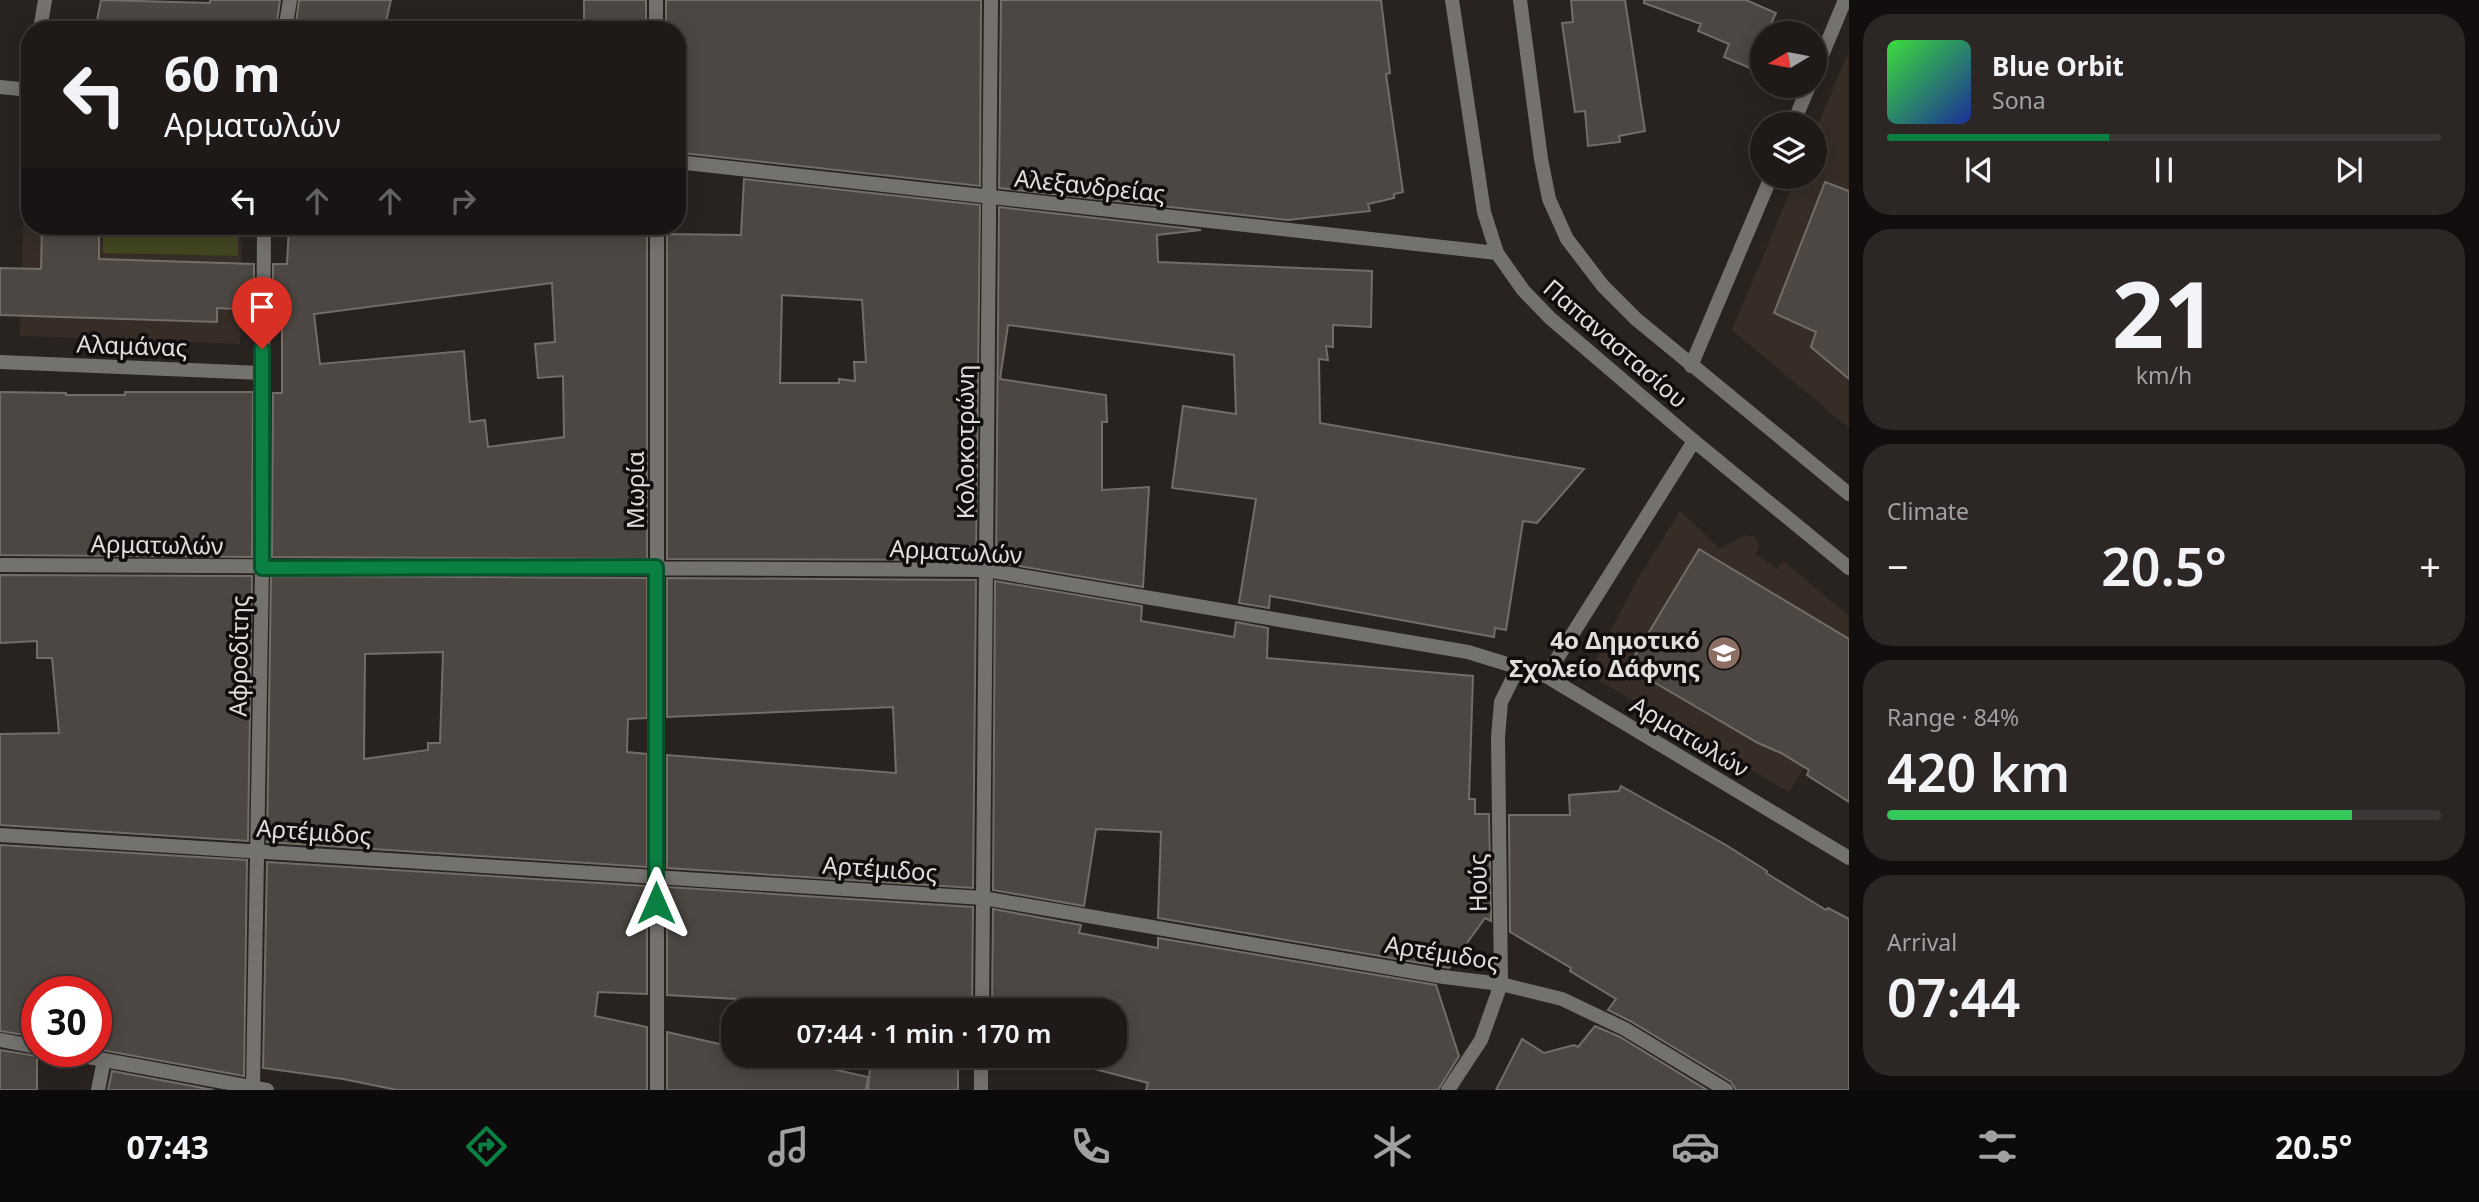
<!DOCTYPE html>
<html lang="en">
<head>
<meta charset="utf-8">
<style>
	:root { --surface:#1f1a18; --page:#2c2725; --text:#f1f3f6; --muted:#a1a1a2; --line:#3c3837; --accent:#0b8043 }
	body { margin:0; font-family:"Noto Sans",sans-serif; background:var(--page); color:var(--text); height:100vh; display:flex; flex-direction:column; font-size:26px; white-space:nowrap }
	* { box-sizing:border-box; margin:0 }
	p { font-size:23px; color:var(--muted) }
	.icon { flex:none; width:38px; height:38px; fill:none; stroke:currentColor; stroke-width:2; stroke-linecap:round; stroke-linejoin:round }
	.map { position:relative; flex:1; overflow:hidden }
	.side { display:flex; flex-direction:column; gap:14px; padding:14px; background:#110e0d; width:630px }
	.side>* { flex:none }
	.banner { position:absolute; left:21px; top:21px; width:665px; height:214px; border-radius:28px; box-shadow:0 4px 18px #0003,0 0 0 2px var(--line); background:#1f1a18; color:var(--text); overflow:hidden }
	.needle { width:46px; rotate:260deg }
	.tools { position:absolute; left:1750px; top:21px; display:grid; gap:14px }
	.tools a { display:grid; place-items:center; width:77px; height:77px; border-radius:50%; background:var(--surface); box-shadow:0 4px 18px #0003,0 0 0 2px var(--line); font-size:35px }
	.speed { position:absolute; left:21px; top:976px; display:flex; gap:14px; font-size:35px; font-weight:700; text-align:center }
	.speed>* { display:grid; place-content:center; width:91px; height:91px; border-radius:50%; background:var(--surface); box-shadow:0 4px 18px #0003,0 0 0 2px var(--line); line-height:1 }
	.speed .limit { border:10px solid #d22; background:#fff; color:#111 }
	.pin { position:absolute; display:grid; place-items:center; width:60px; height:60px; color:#fff; margin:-72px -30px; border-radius:50% 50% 50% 0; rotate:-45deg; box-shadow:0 0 7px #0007 }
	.pin .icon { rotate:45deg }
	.me { position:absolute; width:77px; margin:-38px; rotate:0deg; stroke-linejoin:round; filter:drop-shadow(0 0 5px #0008) }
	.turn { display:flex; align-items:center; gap:24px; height:147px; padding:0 28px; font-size:32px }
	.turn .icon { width:91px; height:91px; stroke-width:2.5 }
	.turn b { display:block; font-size:49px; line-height:60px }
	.lanes { display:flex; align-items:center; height:66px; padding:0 28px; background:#0003; justify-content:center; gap:35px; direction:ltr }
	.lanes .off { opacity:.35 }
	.big { font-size:52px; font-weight:600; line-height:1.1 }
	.side .tile { flex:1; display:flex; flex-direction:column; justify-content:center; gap:10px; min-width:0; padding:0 24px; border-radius:28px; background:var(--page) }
	.side .dial { align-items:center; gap:0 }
	.dial b { font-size:91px; line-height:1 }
	.song { display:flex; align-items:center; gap:21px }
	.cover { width:84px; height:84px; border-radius:10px; background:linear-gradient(135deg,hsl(120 70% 55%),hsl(230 70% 35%)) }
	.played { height:7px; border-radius:4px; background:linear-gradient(90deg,var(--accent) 40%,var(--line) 40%) }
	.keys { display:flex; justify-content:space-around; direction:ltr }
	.heat { display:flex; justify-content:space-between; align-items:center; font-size:38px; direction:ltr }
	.charge { height:10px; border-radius:5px; background:linear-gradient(90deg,#34c759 84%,var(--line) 0) }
	.trip { position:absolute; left:721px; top:998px; width:406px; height:70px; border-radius:28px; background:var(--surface); box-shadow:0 4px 18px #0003,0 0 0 2px var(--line); font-weight:600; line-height:70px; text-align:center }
	.tab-bar { display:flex; height:112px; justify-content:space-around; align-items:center; background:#0c0a0a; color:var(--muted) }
	.tab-bar .icon { width:49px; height:49px }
	.tab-bar .on { color:var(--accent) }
	.tab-bar b { font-size:32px; color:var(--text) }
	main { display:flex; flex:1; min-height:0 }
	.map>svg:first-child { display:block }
	.built { fill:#372c26 }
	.green { fill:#424620 }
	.building { fill:#4c4742; stroke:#736d67; stroke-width:2; fill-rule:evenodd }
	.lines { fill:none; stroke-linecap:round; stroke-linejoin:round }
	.pedestrian { stroke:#73726f; stroke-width:14 }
	.minor { stroke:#73726f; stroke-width:14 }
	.tertiary { stroke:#73726f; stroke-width:14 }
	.route-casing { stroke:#07532c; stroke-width:18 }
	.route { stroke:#0b8043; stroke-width:12 }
	.labels { text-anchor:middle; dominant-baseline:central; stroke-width:7; stroke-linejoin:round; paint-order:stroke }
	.street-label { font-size:24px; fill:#e1ddda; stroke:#100d0c }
	.poi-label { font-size:24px; font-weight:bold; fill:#e1ddda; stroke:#100d0c; text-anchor:end }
</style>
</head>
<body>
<main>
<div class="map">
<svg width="1849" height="1090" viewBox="0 0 1849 1090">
	<rect width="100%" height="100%" fill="#292320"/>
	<!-- built -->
	<path class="built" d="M1849 50V428L1732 330 1796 177H1815V132Z
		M26 118H30V226H242L240 344 20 336Z
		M1680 511 1720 549 1745 535 1754 537 1760 546 1756 554 1777 569 1783 561 1849 616V728L1829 727 1789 792 1588 674 1636 582Z"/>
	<!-- green -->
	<path class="green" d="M103 226H238V256L103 253Z"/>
	<!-- building -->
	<path class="building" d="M101 0 210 3V0H280L276 30H95Z
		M299 0H391L384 30H295Z
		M584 0H646V30H584Z
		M666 0H981L980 186 683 153 679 30H666Z
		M1001 0H1381L1390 73 1386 74 1403 192 1394 194V198L1368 204 1370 211 1288 220 999 188Z
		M1571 0H1625L1645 131 1619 136 1620 142 1588 146 1585 111 1575 112 1562 23 1573 22Z
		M1644 0H1746L1776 13 1767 33H1762V45L1752 69 1724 57 1729 44 1698 31 1701 24 1644 3Z
		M744 179 980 205 976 560 667 559V234L741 235ZM782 295 862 300 866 362H854L855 381 839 379V383H780Z
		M1825 182 1849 191V379L1811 347 1816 332 1774 313Z
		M999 207 1201 230 1157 235 1158 262 1372 271 1371 327 1333 325V347L1326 346 1328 360 1319 359 1320 423 1584 469 1537 523 1523 521 1506 630 1495 628 1494 637 1270 596 1269 608 1239 603 1256 499 1172 488 1183 406 1236 414 1234 355 1008 325 1000 379 1106 395 1107 422H1102V490L1149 487 1143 587 996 562Z
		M42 226H99V259L254 264V310L217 308V322L0 315V268L41 269Z
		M289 226H640V234H647V559L272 557 273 393H282V311H273V264H287ZM552 283 555 342 535 344 538 378 563 376 564 437 488 447 485 420 470 422 464 351 320 364 314 314Z
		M0 392 66 393V395H125V392H253L252 557 0 555Z
		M1699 549 1849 639V802L1807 775 1809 770 1781 753 1758 743 1628 667Z
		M0 575 252 576 248 841 0 825V734L59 733 52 658H37V641L0 643Z
		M271 576 647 578V718L628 719 627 752 647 754V867L267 842ZM443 652 440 743H428V750L364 759 365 654Z
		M667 578 976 580 973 888 667 868V755L896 773 893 707 667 717Z
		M995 581 1142 606 1141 621 1234 637 1236 622 1268 628 1267 658 1473 676 1469 799H1475V814H1489L1491 921 1485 918 1449 968 1158 918 1161 832 1096 829 1084 906 993 890Z
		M1621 786 1726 845 1767 871 1766 873 1826 910 1828 908 1849 919V1090H1736L1731 1082 1630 1021 1608 1010 1616 999 1570 971 1571 968 1510 932 1509 815H1570L1569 795 1619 791Z
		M0 845 247 860 244 1076 96 1049V992H37V1037L0 1031Z
		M267 862 647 886V994L598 992 595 1016 647 1027V1090H397L343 1079 263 1068Z
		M667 887 973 907 972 1010H877V1007L667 995Z
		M993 909 1081 925 1079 933 1158 948V938L1436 985 1459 1056 1438 1090H1146L1148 1083 1087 1067V1055H1115V1010H992Z
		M1595 1026 1620 1037 1707 1090H1496L1522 1039 1544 1053 1574 1045 1578 1047Z
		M667 1032 733 1047V1055H771L868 1077 866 1090H667Z
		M0 1050 37 1056V1090H0Z
		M871 1055H958V1090H868Z
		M112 1071 214 1090H108Z"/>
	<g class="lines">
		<!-- pedestrian -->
		<path class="pedestrian" d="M1546 676 1694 441"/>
		<!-- minor -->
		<path class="minor" d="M656 0V30
			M40 30 45 0
			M285 30 290 0
			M1815 72 1845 0
			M0 87 30 90
			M1793 124 1809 86
			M677 162 1497 253
			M657 226V1090
			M0 362 262 373
			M1691 366 1771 177
			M0 565 986 570 1468 652 1546 676 1849 858
			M0 835 983 898 1444 977 1501 984 1562 999 1625 1029 1726 1090
			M982 1010 991 0
			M253 1087 262 568 264 226
			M98 1090 104 1060
			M981 1090V1055
			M1448 1090 1481 1040 1501 984 1498 737 1501 702 1519 666"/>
		<!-- tertiary -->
		<path class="tertiary" d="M1452 0 1484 212 1497 253 1523 290 1550 318 1694 441 1849 568
			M1520 0 1541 159 1549 199 1567 239 1603 286 1636 319 1849 494
			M0 1040 37 1047
			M61 1052 267 1090"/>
	</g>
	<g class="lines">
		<!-- route casing -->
		<g class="route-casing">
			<path id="route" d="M262 349V568L656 567V903"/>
		</g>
		<!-- route -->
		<use href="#route" class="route"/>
	</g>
	<!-- icons -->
	<defs>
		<g id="school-disc" transform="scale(1.75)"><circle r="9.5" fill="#8d6e63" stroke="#100d0c"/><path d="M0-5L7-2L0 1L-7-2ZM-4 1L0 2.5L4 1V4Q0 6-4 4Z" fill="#fff"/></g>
	</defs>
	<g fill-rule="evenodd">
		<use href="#school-disc" x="1724" y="653"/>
	</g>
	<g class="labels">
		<!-- street labels -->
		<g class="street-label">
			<text transform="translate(1090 185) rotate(6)">Αλεξανδρείας</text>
			<text transform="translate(1616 343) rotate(41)">Παπαναστασίου</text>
			<text transform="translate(132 345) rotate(2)">Αλαμάνας</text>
			<text transform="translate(964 442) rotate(-90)">Κολοκοτρώνη</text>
			<text transform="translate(634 490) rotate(-90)">Μωρία</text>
			<text transform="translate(157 544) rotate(1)">Αρματωλών</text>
			<text transform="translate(956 551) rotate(3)">Αρματωλών</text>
			<text transform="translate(238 656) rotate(-89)">Αφροδίτης</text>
			<text transform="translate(1690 736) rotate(31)">Αρματωλών</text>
			<text transform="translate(314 831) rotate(4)">Αρτέμιδος</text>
			<text transform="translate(880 868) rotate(4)">Αρτέμιδος</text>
			<text transform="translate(1477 883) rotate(-91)">Ηούς</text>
			<text transform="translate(1442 952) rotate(9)">Αρτέμιδος</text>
		</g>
		<!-- poi labels -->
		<g class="poi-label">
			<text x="1700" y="639">4ο Δημοτικό<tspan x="1700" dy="28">Σχολείο Δάφνης</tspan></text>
		</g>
	</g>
</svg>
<div class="tools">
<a><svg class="needle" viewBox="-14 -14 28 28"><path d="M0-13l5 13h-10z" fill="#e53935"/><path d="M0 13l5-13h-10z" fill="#a1a1a2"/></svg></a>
<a><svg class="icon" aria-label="layers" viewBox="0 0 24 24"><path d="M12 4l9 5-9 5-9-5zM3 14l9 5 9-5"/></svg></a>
</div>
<div class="speed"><div class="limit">30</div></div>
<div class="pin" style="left:262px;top:349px;background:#d93025"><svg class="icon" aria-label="arrive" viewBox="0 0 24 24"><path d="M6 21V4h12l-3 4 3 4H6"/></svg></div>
<svg class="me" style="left:656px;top:903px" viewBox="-20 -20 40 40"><path d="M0-17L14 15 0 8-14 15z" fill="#0b8043" stroke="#fff" stroke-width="4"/></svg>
<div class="trip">07:44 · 1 min · 170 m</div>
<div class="banner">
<div class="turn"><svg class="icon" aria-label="left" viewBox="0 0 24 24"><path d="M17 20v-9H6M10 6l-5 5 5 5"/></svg><div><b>60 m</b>Αρματωλών</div></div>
<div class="lanes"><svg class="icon" aria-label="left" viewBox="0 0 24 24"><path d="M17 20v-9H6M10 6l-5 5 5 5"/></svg><svg class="icon off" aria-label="ahead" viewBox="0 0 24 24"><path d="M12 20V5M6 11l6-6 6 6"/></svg><svg class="icon off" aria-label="ahead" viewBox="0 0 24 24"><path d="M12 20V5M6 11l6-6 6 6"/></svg><svg class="icon off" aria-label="right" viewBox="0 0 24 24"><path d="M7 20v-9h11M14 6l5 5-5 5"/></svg></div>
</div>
</div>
<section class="side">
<div class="tile">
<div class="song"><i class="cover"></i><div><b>Blue Orbit</b><p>Sona</p></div></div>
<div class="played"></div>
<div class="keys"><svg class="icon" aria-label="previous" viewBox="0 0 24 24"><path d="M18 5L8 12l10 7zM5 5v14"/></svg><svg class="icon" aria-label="pause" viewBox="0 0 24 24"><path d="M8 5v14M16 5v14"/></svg><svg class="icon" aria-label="next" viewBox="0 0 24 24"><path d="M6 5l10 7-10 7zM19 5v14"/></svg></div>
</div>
<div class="tile dial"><b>21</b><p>km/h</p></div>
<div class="tile"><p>Climate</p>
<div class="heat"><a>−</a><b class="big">20.5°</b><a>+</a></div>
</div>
<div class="tile"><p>Range · 84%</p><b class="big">420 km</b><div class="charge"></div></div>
<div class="tile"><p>Arrival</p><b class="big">07:44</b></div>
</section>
</main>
<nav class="tab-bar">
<b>07:43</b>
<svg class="icon on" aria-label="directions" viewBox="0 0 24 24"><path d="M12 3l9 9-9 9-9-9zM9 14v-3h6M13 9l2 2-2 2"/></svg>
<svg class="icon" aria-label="music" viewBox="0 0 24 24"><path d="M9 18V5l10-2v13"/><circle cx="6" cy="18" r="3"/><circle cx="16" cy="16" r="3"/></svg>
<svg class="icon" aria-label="phone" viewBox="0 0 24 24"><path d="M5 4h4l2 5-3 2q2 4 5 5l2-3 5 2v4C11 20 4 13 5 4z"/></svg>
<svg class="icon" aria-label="climate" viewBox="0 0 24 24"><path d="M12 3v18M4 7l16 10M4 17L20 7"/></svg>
<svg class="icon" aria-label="car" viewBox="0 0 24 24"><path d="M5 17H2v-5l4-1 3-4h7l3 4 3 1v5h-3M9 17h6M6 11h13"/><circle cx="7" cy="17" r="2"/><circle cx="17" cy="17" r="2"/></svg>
<svg class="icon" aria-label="filters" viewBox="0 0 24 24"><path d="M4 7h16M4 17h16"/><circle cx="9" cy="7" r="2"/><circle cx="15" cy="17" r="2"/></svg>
<b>20.5°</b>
</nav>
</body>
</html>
